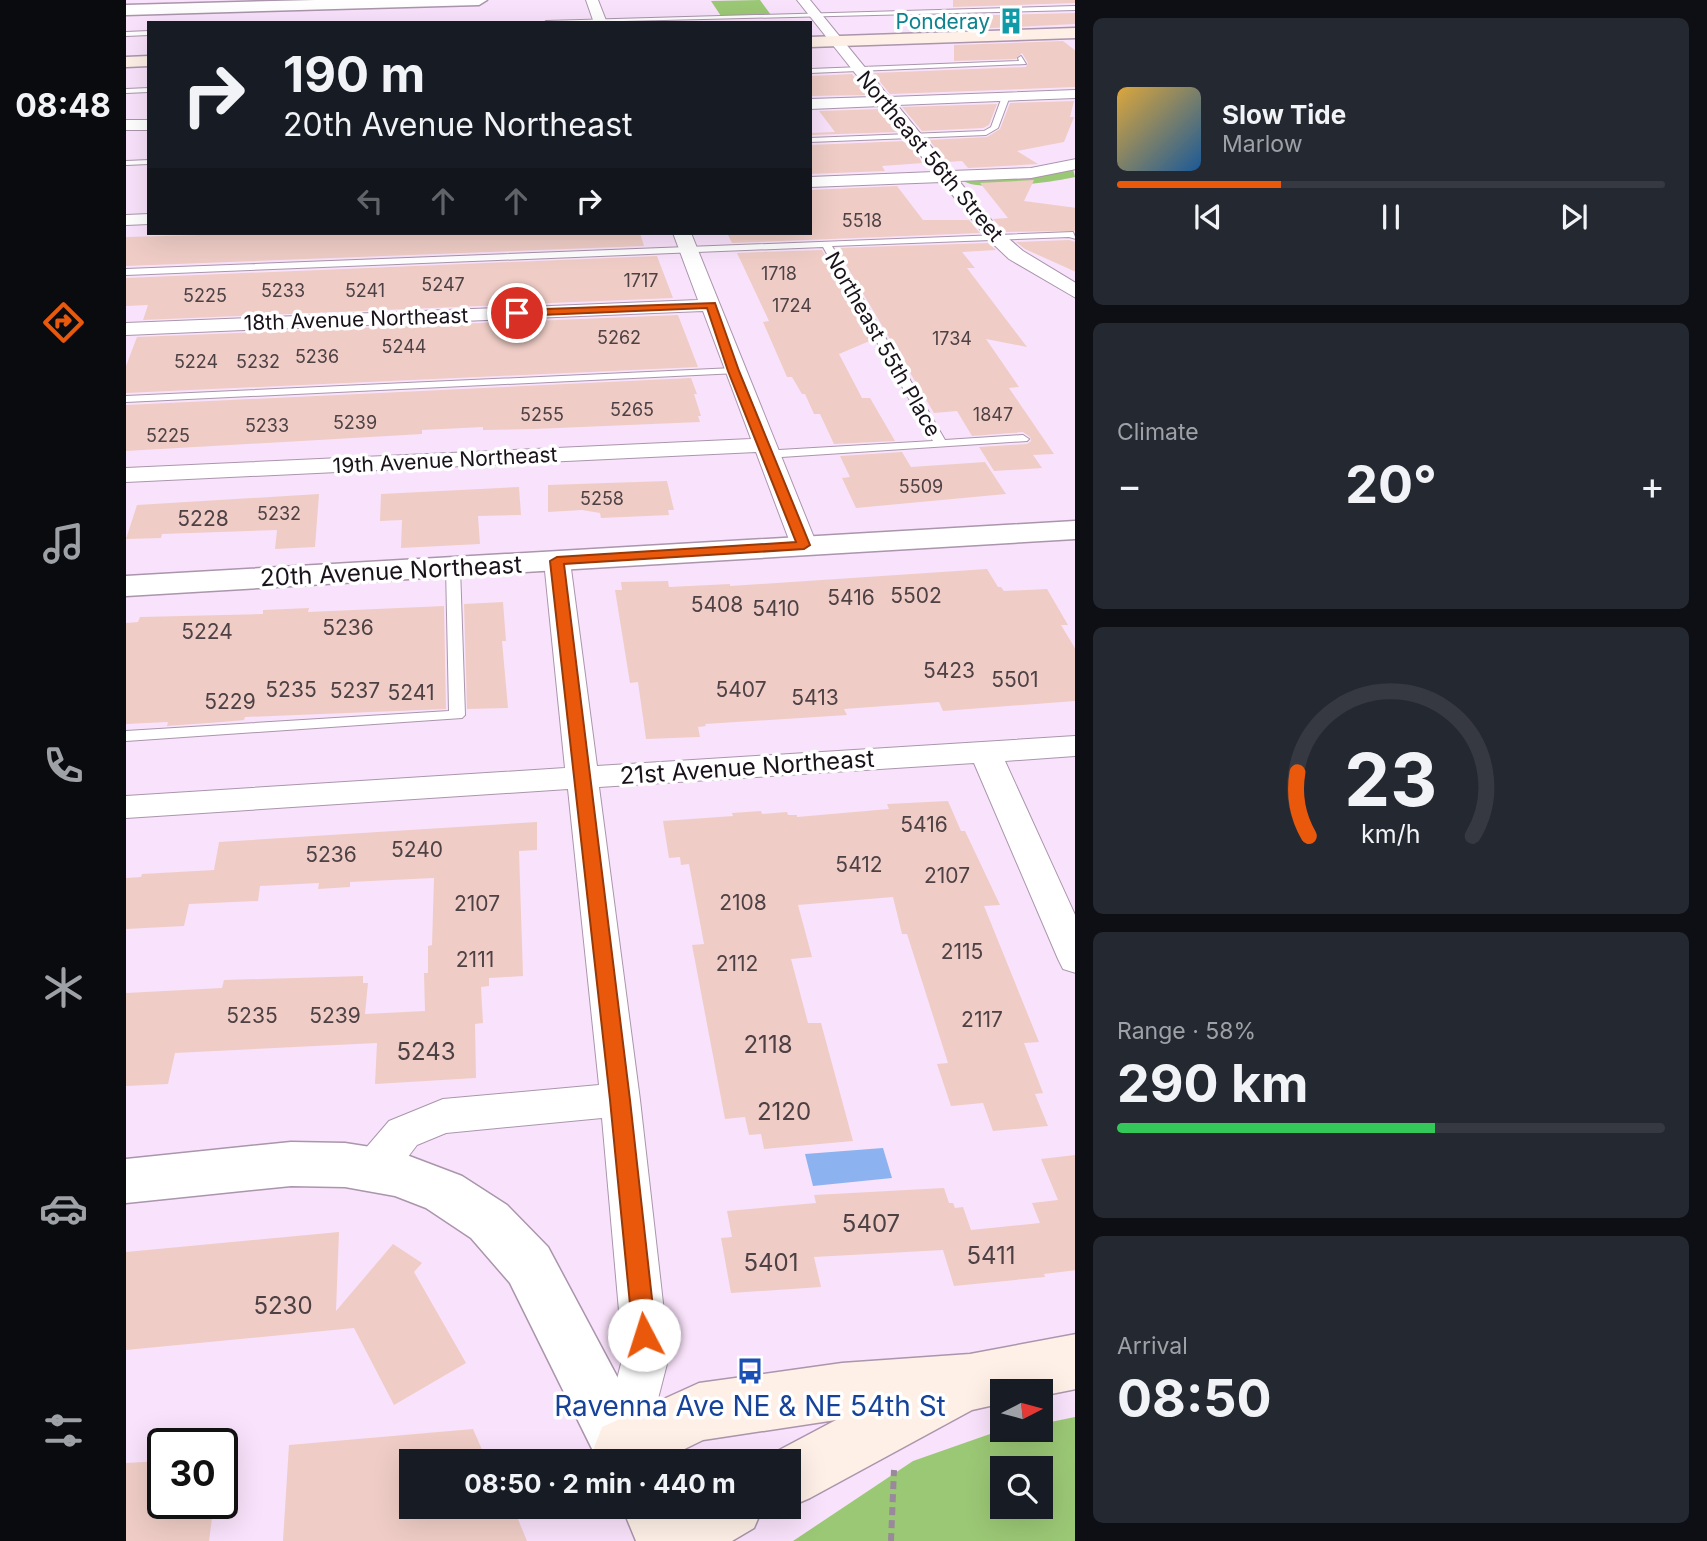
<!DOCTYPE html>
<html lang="en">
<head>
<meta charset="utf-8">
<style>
	:root { --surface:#171b24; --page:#242831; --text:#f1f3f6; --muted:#9ea1a6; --line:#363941; --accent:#ea580c }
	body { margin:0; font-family:Inter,sans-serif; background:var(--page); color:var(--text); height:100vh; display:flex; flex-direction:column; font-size:26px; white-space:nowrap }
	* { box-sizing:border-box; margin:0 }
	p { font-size:23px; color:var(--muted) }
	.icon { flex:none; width:38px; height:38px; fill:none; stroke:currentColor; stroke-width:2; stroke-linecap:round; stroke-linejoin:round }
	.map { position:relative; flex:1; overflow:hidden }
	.drawer { display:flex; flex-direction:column; gap:18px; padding:18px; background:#0d0f14; width:632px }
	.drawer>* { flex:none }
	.banner { position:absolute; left:21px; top:21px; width:665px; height:214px; border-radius:0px; box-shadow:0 7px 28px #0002; background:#171b24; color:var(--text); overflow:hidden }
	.needle { width:46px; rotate:84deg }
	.buttons { position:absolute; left:864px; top:1379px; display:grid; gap:14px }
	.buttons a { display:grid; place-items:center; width:63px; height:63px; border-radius:0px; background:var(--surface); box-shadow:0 7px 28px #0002; font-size:35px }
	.speed { position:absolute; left:21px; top:1428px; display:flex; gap:14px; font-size:35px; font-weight:700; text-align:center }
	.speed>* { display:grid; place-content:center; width:91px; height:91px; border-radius:50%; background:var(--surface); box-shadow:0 7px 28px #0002; line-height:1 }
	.speed .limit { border:4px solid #111; border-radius:10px; background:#fff; color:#111 }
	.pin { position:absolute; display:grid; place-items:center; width:60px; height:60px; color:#fff; margin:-30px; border:4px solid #fff; border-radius:50%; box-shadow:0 2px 7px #0007 }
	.me { position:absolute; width:77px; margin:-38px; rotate:355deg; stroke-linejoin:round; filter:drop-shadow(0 0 5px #0008) }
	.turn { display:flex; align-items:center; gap:24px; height:147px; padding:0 21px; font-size:32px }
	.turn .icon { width:91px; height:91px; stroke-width:2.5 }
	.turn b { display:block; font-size:49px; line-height:60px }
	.lanes { display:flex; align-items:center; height:66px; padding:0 21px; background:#0003; justify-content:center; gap:35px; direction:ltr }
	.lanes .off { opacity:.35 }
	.big { font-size:52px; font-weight:700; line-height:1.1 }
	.drawer .widget { flex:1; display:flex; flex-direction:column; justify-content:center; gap:10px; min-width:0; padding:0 24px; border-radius:10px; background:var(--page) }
	.drawer .dial { align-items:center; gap:0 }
	.dial svg { height:182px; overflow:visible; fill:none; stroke:var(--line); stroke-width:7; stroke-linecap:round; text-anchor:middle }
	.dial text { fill:var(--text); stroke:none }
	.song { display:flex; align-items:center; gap:21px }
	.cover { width:84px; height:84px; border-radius:10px; background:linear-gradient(135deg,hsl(40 70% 55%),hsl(210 70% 35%)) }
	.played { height:7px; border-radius:4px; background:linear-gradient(90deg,var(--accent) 30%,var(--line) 30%) }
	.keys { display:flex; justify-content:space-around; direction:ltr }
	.heat { display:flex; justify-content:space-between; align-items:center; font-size:38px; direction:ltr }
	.charge { height:10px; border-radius:5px; background:linear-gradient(90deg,#34c759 58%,var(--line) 0) }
	.trip { position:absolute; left:273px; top:1449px; width:402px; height:70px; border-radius:0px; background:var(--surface); box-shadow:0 7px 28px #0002; font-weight:700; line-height:70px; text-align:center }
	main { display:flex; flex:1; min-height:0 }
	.menu { display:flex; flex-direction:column; width:126px; justify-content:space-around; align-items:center; background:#090b0e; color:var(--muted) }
	.menu .icon { width:49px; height:49px }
	.menu .active { color:var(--accent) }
	.menu b { font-size:32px; color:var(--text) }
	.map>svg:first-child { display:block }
	.green { fill:#9bc875; fill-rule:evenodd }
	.water { fill:#8cb3f0 }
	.building { fill:#efcdc6 }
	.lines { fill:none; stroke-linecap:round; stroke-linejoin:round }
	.service-casing { stroke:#aa95ac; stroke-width:2 }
	.minor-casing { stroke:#aa95ac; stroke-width:2 }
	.tertiary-casing { stroke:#aa95ac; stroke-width:3 }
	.secondary-casing { stroke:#aa95ac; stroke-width:3 }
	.path { stroke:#99899b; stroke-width:6; stroke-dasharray:8 5; stroke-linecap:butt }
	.service { fill:#fff; fill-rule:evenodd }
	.minor { fill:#fff; fill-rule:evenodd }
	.tertiary { fill:#fff; fill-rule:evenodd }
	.secondary { fill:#fef0e6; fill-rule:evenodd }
	.route { fill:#ea580c; stroke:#983908; stroke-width:2 }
	.labels { text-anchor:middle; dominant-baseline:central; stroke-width:7; stroke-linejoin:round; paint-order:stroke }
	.far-number-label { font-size:18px; fill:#4e4145 }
	.far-culture-label { font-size:21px; fill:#0d838f; stroke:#fff; text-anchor:end }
	.far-street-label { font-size:21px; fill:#19121a; stroke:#fff }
	.number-label { font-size:21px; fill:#4e4145 }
	.street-label { font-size:24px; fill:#19121a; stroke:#fff }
	.near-number-label { font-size:24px; fill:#4e4145 }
	.near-transit-label { font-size:28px; fill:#164399; stroke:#fff }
</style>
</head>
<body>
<main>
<nav class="menu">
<b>08:48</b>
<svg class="icon active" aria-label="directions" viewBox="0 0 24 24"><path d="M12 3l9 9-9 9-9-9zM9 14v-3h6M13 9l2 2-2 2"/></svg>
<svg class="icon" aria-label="music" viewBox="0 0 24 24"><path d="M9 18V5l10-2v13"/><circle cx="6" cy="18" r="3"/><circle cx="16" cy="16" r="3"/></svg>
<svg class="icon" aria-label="phone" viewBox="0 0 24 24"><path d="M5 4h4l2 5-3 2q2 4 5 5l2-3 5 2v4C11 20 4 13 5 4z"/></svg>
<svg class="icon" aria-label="climate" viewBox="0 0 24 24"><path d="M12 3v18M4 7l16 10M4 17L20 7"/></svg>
<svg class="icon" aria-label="car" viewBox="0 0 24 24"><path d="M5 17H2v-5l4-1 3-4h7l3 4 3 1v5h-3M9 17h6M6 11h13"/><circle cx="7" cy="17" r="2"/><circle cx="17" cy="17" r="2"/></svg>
<svg class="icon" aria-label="filters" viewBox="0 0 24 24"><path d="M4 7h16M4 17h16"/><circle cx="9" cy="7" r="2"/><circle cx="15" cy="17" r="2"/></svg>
</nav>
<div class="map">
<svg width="950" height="1541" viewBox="0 0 950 1541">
	<rect width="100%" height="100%" fill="#f9e2fb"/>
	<!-- green -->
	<path class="green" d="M634 0 645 15 595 16 585 1Z
		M947 169 949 177C928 182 851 193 836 180Z
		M949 1417V1541H667L787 1461 864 1434 884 1430H915V1424ZM915 1468V1507H877V1468Z"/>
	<!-- water -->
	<path class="water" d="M757 1148 766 1178 687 1186 679 1154Z"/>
	<!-- building -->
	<path class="building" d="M827 0H950V3L827 7Z
		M950 13V24L827 30V16Z
		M937 41 950 51V87L764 94 747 73 900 67 902 63 896 53 890 59 828 61V45Z
		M726 74 743 95 684 96V76Z
		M948 101 944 117H948L938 142 891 151 912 164 842 168 836 161 821 162 803 140 861 137 874 129 884 103Z
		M871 104 863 125 857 128 796 131 776 107Z
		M754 109 772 132 684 135V133L709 132 693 111Z
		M780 141 797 163 756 166 759 171 684 174V145Z
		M908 180 898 201 950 208V231L879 232 867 219 882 218 854 183Z
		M771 186 797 220H843L854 233 606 243 601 233H684V190Z
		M145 233H514L518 246 0 266V237Z
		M943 240 950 242V272L899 249 890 242Z
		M862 243 870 250 836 252 849 268H841L901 347 860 339 893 387 883 388 928 454 907 455 916 468 868 471 853 447 901 444 905 441 904 437 897 432 846 436 831 411 808 413 710 248Z
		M696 250 746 340 713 354 736 398H744L769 441 708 444 694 414H688L679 394H676L666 377H661L637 322 643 321 611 253Z
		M531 256 547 298 17 320 22 305 0 306V278Z
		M552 315 572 367 0 393V366L11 337Z
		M565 378 571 394H568L575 416H572L574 422 408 429 357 430V427L296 430V434L0 451V405Z
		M776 452 785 467 859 462 880 494 730 508 716 478 724 477 714 456Z
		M541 481 548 510H542L543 515 475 518 474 513 456 510 422 512V485Z
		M393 487 395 515 352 516 354 544 275 548 276 520 254 521 255 494Z
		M193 494 189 547 149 549 151 530 36 534 35 538 0 539 11 505Z
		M861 569 872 587H875L878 591 921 589 942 625H935L950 650V701L817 711 813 702 718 709 721 715 579 724 580 726 572 727 574 737 520 739 512 682 504 683 489 590H496L495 582 542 581 543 587 604 584V586Z
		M377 602 380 641H376L382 708 341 709 338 604Z
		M318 606 320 709 119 717 118 720 96 722 41 726 42 722 0 724V623L12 622 14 617 137 614V610L183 608 182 612Z
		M822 801 835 831H839L874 905 858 906 913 1042 898 1043 917 1093 909 1094 922 1126 867 1131 857 1103 825 1106 811 1064 822 1063 781 934H776L767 897 672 905 686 957 665 959 682 1023H695L727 1141 638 1149 635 1134 623 1135 619 1117 599 1119 566 945 578 944 563 864 555 865 554 857 543 858 537 821 607 816 606 813 635 811 636 814 661 812 662 815H671V817L763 809 761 804Z
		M411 822V850L393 851 397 976 363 978V986L355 987 357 1023 349 1024 350 1078 249 1084 251 1043 49 1053 42 1084 0 1086V993L96 988 98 980 237 976V983H242L239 1014 299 1011 298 973H302V946L306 945 308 878 224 882V887L192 889 193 883 134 886 132 901 63 904 58 926 0 929V878L15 877 16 874 88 870 93 842Z
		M950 1155V1270L918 1274 919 1277 828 1286 817 1250 688 1257 695 1287 605 1293 595 1238 606 1237 601 1211 690 1203 688 1195 818 1188 823 1203H827L829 1208 837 1207 845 1230 914 1223 906 1203 932 1200 915 1159Z
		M213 1232 210 1311 267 1244 296 1263 288 1272 340 1363 268 1405 228 1328 0 1350V1252Z
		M347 1429 361 1461H285V1507H387L401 1541H157L163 1445Z
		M37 1461V1503H88L83 1541H0V1463Z"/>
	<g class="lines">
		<!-- service casing -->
		<g class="service-casing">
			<path id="service" d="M950 6V10L417 23 420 21Z
				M23 31V35L0 36V32Z
				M895 56 900 64 684 73V69L893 61 892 58Z
				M23 88V92L0 93V89Z
				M877 94 884 96 872 128 860 135 684 142V138L858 131 865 127Z
				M23 160V164L0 165V161Z
				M947 232 950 239 943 237 706 246 819 440 897 435 903 439 901 441 640 458 636 457V451L807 441 697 247 0 275V269Z
				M608 368 613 371 612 373 0 402V396Z
				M327 563 334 567 339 715 336 718 0 741V731L323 711 320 567Z"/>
		</g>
		<!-- minor casing -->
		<g class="minor-casing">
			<path id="minor" d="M460 0H472L481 23H468Z
				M671 0H684L763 97 950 90V98L771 105 825 171 905 168 950 159V169L905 178 833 181 875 232 897 251 950 283V298L883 259 863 240 816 182 684 187V177L808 172 755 106 684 109V99L748 97Z
				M0 120H23V130H0Z
				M23 214V224L0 225V215Z
				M547 233H565L691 545 687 551 678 553 669 551 665 545 630 452 0 482V468L625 439 577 311 0 335V323L572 300Z
				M431 553 440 555 444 561 471 766 950 736V756L879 761 950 917V973L937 969 932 959 848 763 473 787 514 1100 543 1356 516 1461H478L473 1448 497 1356 476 1118 320 1133 291 1145 263 1182 248 1187 233 1182 227 1169 233 1156 263 1121 317 1099 473 1085 442 789 0 818V796L439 768 418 561 422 555Z"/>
		</g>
		<!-- tertiary casing -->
		<g class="tertiary-casing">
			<path id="tertiary" d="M189 0H361L353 5 0 15V5Z
				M950 521V539L0 596V576Z
				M165 1142 219 1143 270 1151 336 1176 381 1205 422 1247 518 1427 526 1448 521 1461H472L384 1283 345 1238 300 1208 269 1196 219 1187 165 1186 0 1203V1159Z"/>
		</g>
		<!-- secondary casing -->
		<g class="secondary-casing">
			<path id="secondary" d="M950 28V38L684 47V37Z
				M23 56V66L0 67V57Z
				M950 1334V1389L915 1396V1391H877V1403L846 1410 684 1498 663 1507V1461H640L642 1456 710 1420 577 1440 534 1461H473L468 1448 476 1427 573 1383 716 1363 844 1354Z
				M496 1507H637L628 1528 606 1541H510Z"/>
		</g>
		<!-- path -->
		<path class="path" d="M765 1541 768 1470"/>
		<!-- service -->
		<use href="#service" class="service"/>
		<!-- minor -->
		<use href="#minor" class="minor"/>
		<!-- tertiary -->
		<use href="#tertiary" class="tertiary"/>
		<!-- secondary -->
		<use href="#secondary" class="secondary"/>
	</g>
	<!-- route -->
	<path class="route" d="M589 303 613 371 684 545 678 549 438 564 504 1100 530 1335 526 1343 518 1346 510 1343 507 1335 484 1100 424 561 431 557 670 542 602 371 581 308 391 316 385 313 391 310Z"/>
	<!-- icons -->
	<defs>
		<g id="building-bare" transform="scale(2.1)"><path d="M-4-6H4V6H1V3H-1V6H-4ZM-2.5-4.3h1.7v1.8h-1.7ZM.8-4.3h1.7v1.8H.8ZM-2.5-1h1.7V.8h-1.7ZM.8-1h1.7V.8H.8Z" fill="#0f9aa8" stroke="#fff" stroke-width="2.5" paint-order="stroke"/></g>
		<g id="bus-bare" transform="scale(2.1)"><path d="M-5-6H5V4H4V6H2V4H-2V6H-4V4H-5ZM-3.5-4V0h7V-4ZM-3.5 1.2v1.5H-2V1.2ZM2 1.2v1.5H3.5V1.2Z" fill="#1a4fb4" stroke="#fff" stroke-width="2.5" paint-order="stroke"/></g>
	</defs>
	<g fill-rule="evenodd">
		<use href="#building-bare" x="885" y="21"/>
		<use href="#bus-bare" x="624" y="1371"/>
	</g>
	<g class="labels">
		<!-- far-number labels -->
		<g class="far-number-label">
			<text x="736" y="220">5518</text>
			<text x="653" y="273">1718</text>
			<text x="515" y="280">1717</text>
			<text x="317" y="284">5247</text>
			<text x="157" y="290">5233</text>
			<text x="239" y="290">5241</text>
			<text x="79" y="295">5225</text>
			<text x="666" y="305">1724</text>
			<text x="493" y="337">5262</text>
			<text x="826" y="338">1734</text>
			<text x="278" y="346">5244</text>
			<text x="191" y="356">5236</text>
			<text x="70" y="361">5224</text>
			<text x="132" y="361">5232</text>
			<text x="506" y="409">5265</text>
			<text x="416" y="414">5255</text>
			<text x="867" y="414">1847</text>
			<text x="229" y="422">5239</text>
			<text x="141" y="425">5233</text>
			<text x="42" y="435">5225</text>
			<text x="795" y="486">5509</text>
			<text x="476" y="498">5258</text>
			<text x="153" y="513">5232</text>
		</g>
		<!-- far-culture labels -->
		<g class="far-culture-label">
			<text x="864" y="21">Ponderay</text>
		</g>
		<!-- far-street labels -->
		<g class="far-street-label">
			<text transform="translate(804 156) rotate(50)">Northeast 56th Street</text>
			<text transform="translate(230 319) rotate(-2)">18th Avenue Northeast</text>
			<text transform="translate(757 344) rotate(60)">Northeast 55th Place</text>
			<text transform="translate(319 460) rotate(-3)">19th Avenue Northeast</text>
		</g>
		<!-- number labels -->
		<g class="number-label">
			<text x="77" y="518">5228</text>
			<text x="790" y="595">5502</text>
			<text x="725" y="597">5416</text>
			<text x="591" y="604">5408</text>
			<text x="650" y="608">5410</text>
			<text x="222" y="627">5236</text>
			<text x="81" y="631">5224</text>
			<text x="823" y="670">5423</text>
			<text x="889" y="679">5501</text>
			<text x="165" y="689">5235</text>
			<text x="615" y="689">5407</text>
			<text x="229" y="690">5237</text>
			<text x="285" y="692">5241</text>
			<text x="689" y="697">5413</text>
			<text x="104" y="701">5229</text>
			<text x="798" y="824">5416</text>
			<text x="291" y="849">5240</text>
			<text x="205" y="854">5236</text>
			<text x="733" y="864">5412</text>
			<text x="821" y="875">2107</text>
			<text x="617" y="902">2108</text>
			<text x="351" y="903">2107</text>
			<text x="836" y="951">2115</text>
			<text x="349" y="959">2111</text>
			<text x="611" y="963">2112</text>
			<text x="126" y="1015">5235</text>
			<text x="209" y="1015">5239</text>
			<text x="856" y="1019">2117</text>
		</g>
		<!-- street labels -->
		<g class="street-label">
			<text transform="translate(265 571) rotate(-3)">20th Avenue Northeast</text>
			<text transform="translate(621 767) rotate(-4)">21st Avenue Northeast</text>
		</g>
		<!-- near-number labels -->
		<g class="near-number-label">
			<text x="642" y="1044">2118</text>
			<text x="300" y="1051">5243</text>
			<text x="658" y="1111">2120</text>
			<text x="745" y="1223">5407</text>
			<text x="865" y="1255">5411</text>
			<text x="645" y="1262">5401</text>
			<text x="157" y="1305">5230</text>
		</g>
		<!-- near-transit labels -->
		<g class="near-transit-label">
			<text x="624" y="1406">Ravenna Ave NE &amp; NE 54th St</text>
		</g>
	</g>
</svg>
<div class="buttons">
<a><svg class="needle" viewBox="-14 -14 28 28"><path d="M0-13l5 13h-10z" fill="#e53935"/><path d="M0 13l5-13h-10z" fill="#9ea1a6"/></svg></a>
<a><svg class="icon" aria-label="search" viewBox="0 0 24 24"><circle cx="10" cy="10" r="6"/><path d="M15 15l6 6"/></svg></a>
</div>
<div class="speed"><div class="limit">30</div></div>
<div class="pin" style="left:391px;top:313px;background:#d93025"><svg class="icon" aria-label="arrive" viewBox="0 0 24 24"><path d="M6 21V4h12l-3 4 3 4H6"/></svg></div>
<svg class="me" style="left:518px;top:1335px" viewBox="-20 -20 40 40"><circle r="19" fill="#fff"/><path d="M0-13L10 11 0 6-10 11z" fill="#ea580c"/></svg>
<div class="trip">08:50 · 2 min · 440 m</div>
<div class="banner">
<div class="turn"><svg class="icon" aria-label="right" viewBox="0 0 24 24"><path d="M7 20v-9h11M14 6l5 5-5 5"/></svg><div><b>190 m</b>20th Avenue Northeast</div></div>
<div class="lanes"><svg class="icon off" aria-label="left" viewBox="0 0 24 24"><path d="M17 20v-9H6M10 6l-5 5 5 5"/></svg><svg class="icon off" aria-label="ahead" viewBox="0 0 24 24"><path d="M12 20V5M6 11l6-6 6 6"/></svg><svg class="icon off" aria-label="ahead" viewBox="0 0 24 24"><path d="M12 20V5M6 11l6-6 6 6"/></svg><svg class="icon" aria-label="right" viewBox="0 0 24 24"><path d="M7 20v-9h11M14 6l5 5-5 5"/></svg></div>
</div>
</div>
<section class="drawer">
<div class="widget">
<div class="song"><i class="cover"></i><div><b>Slow Tide</b><p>Marlow</p></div></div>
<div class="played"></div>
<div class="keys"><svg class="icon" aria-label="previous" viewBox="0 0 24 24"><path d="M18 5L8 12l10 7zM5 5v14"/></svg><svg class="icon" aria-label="pause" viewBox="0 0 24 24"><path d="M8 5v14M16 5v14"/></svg><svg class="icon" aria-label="next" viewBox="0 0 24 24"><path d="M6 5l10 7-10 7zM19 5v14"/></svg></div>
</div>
<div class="widget"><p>Climate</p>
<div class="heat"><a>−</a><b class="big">20°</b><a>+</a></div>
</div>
<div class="widget dial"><svg viewBox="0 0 100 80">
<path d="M14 69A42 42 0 1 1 86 69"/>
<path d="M14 69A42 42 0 0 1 9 41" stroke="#ea580c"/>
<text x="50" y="56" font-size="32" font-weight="700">23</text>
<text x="50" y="72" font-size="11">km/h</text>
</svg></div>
<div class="widget"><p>Range · 58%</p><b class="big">290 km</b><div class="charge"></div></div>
<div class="widget"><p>Arrival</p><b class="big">08:50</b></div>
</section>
</main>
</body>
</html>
